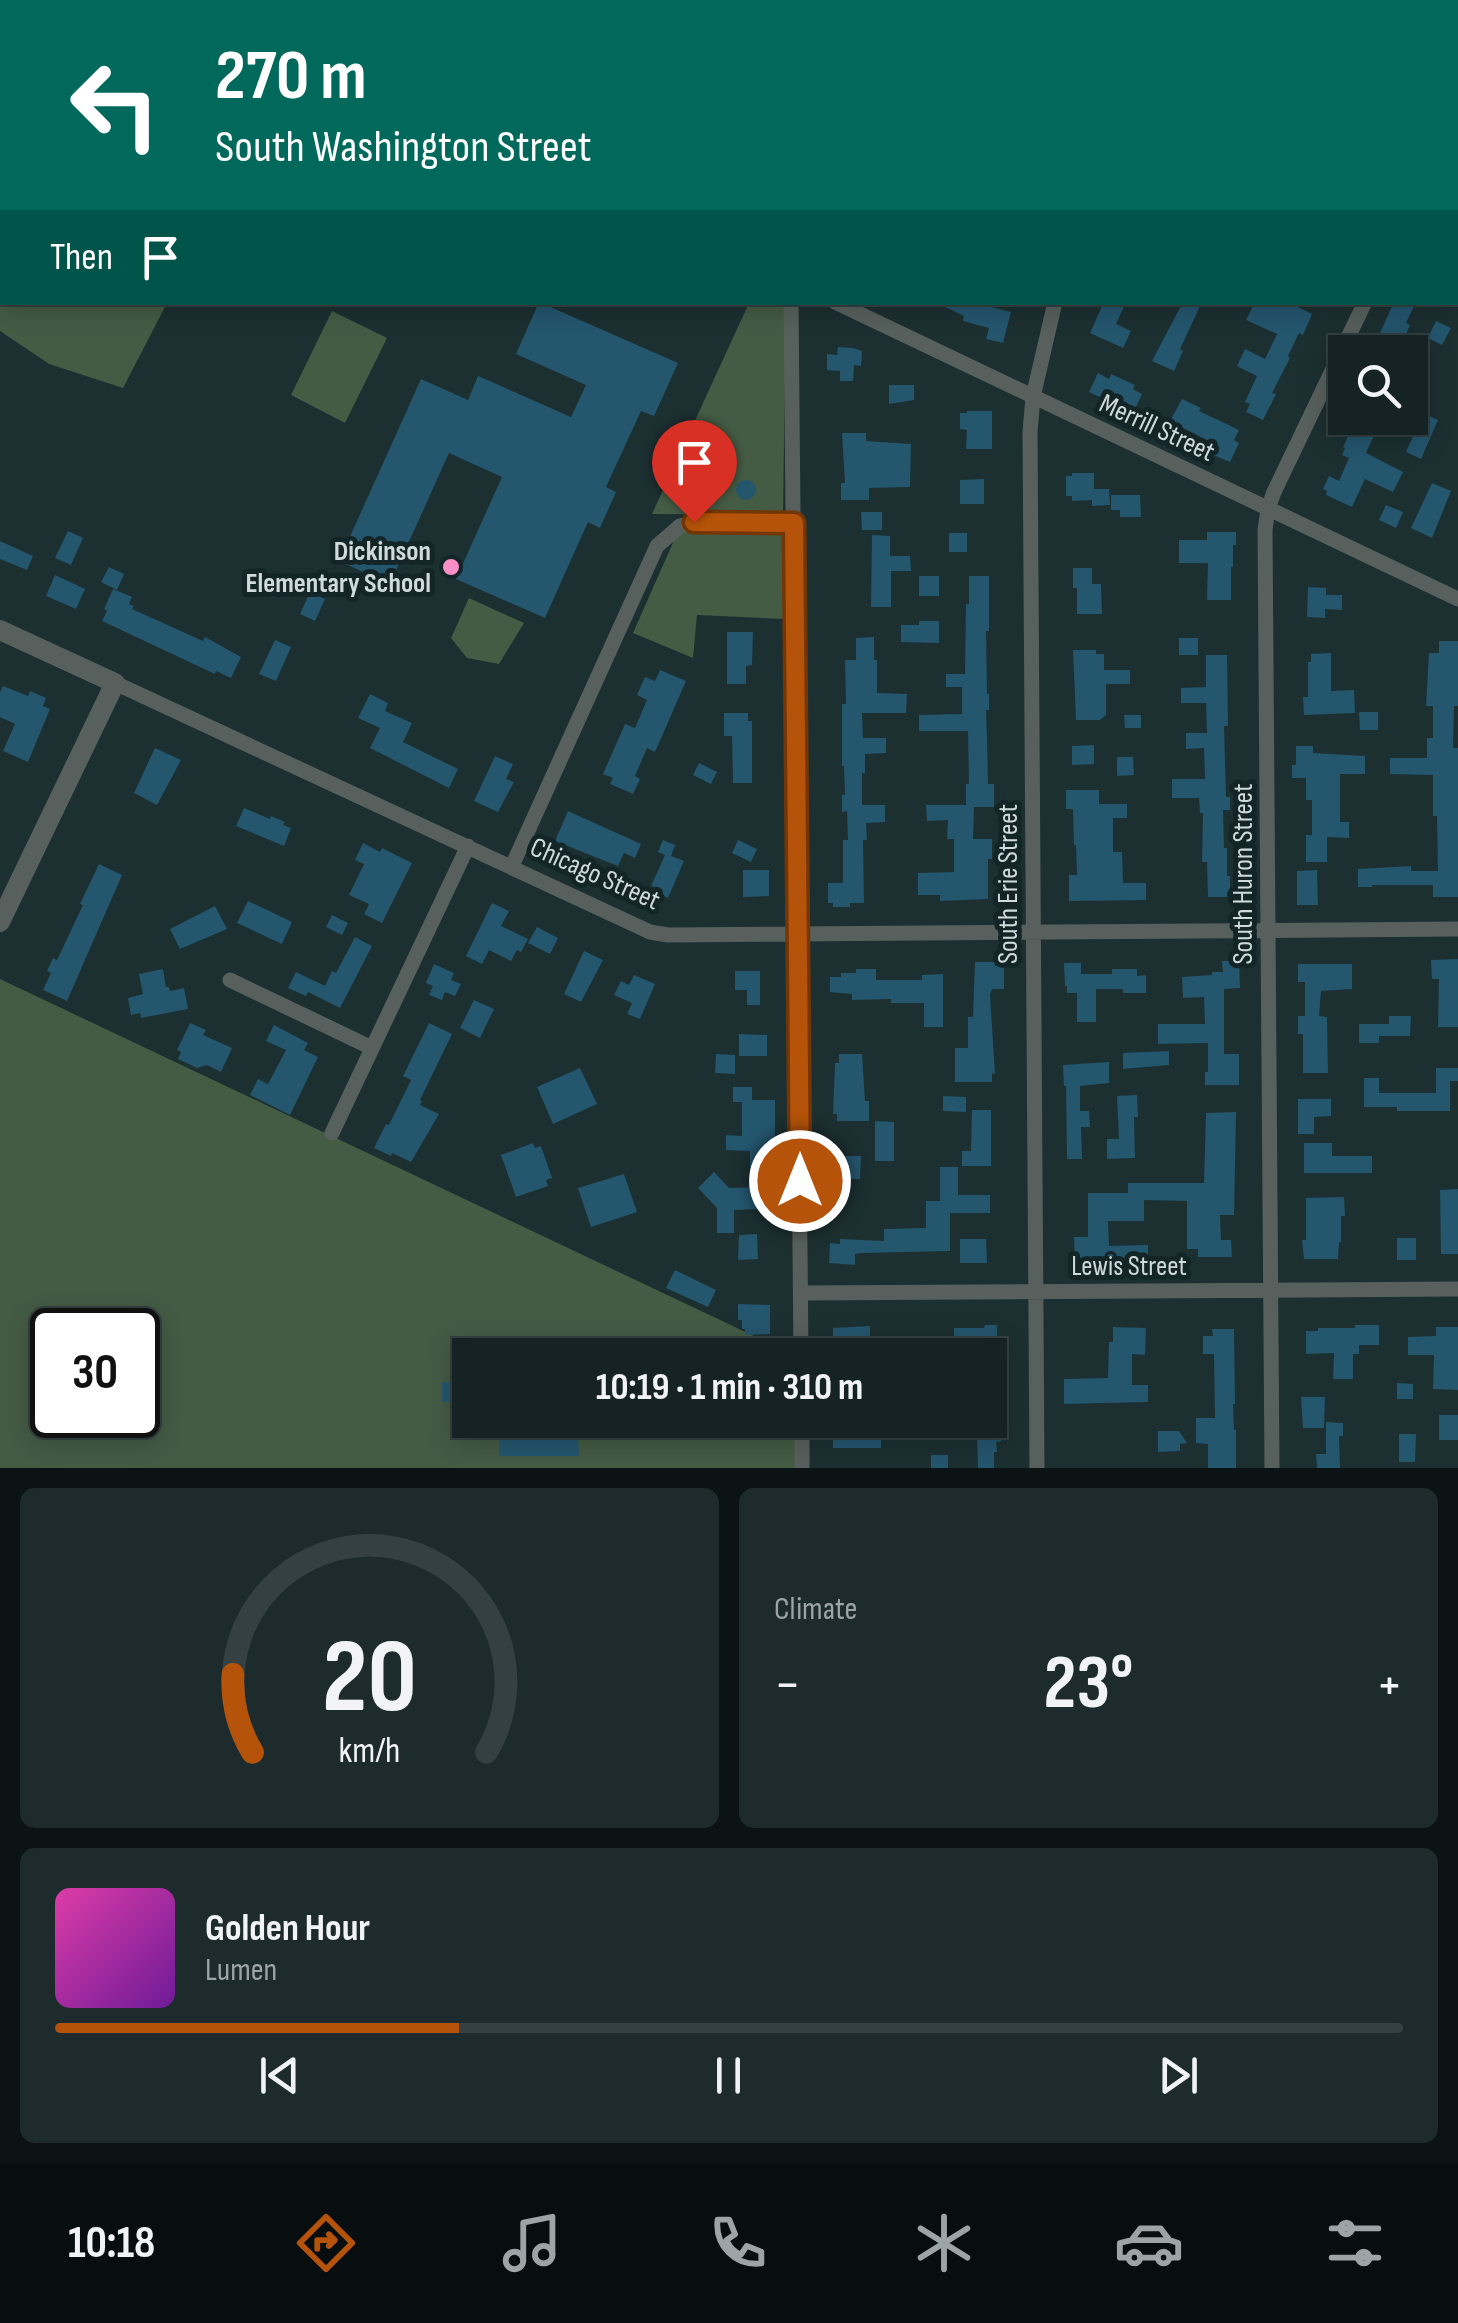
<!DOCTYPE html>
<html lang="en">
<head>
<meta charset="utf-8">
<style>
	:root { --surface:#152325; --page:#1e2b2d; --text:#f1f3f6; --muted:#9da4a7; --line:#344042; --accent:#b45309 }
	body { margin:0; font-family:"Sofia Sans Condensed",sans-serif; background:var(--page); color:var(--text); height:100vh; display:flex; flex-direction:column; font-size:38px; white-space:nowrap }
	* { box-sizing:border-box; margin:0 }
	p { font-size:32px; color:var(--muted) }
	.icon { flex:none; width:55px; height:55px; fill:none; stroke:currentColor; stroke-width:2; stroke-linecap:round; stroke-linejoin:round }
	.map { position:relative; height:1468px; overflow:hidden }
	.details { display:flex; flex-direction:column; gap:20px; padding:20px; background:#0c1314; flex:1 }
	.details>* { flex:none }
	.hud { position:absolute; left:0px; top:0px; width:1460px; height:305px; box-shadow:0 5px 25px #0003,0 0 0 2px var(--line); background:#00695c; color:#fff; overflow:hidden }
	.tools { position:absolute; left:1328px; top:335px; display:grid; gap:20px }
	.tools a { display:grid; place-items:center; width:100px; height:100px; border-radius:0px; background:var(--surface); box-shadow:0 5px 25px #0003,0 0 0 2px var(--line); font-size:50px }
	.speed { position:absolute; left:30px; top:1308px; display:flex; gap:20px; font-size:50px; font-weight:700; text-align:center }
	.speed>* { display:grid; place-content:center; width:130px; height:130px; border-radius:50%; background:var(--surface); box-shadow:0 5px 25px #0003,0 0 0 2px var(--line); line-height:1 }
	.speed .limit { border:5px solid #111; border-radius:15px; background:#fff; color:#111 }
	.pin { position:absolute; display:grid; place-items:center; width:85px; height:85px; color:#fff; margin:-102px -42px; border-radius:50% 50% 50% 0; rotate:-45deg; box-shadow:0 0 10px #0007 }
	.pin .icon { rotate:45deg }
	.me { position:absolute; width:110px; margin:-55px; rotate:0deg; stroke-linejoin:round; filter:drop-shadow(0 0 8px #0008) }
	.turn { display:flex; align-items:center; gap:35px; height:210px; padding:0 50px; font-size:45px }
	.turn .icon { width:130px; height:130px; stroke-width:2.5 }
	.turn b { display:block; font-size:70px; line-height:85px }
	.then { display:flex; align-items:center; height:95px; padding:0 50px; background:#0003; gap:20px; font-size:38px }
	.big { font-size:75px; font-weight:700; line-height:1.1 }
	.details .card { flex:1; display:flex; flex-direction:column; justify-content:center; gap:15px; min-width:0; padding:0 35px; border-radius:15px; background:var(--page) }
	.details .dial { align-items:center; gap:0 }
	.dial svg { height:260px; overflow:visible; fill:none; stroke:var(--line); stroke-width:7; stroke-linecap:round; text-anchor:middle }
	.dial text { fill:var(--text); stroke:none }
	.song { display:flex; align-items:center; gap:30px }
	.cover { width:120px; height:120px; border-radius:15px; background:linear-gradient(135deg,hsl(320 70% 55%),hsl(280 70% 35%)) }
	.played { height:10px; border-radius:5px; background:linear-gradient(90deg,var(--accent) 30%,var(--line) 30%) }
	.keys { display:flex; justify-content:space-around; direction:ltr }
	.heat { display:flex; justify-content:space-between; align-items:center; font-size:55px; direction:ltr }
	.details .tiles { flex:1; display:grid; gap:20px; grid-template-columns:1fr 1fr }
	.card:last-child { grid-column:span 2 }
	.trip { position:absolute; left:452px; top:1338px; width:555px; height:100px; border-radius:0px; background:var(--surface); box-shadow:0 5px 25px #0003,0 0 0 2px var(--line); font-weight:700; line-height:100px; text-align:center }
	.tab-bar { display:flex; height:160px; justify-content:space-around; align-items:center; background:#080e0f; color:var(--muted) }
	.tab-bar .icon { width:70px; height:70px }
	.tab-bar .active { color:var(--accent) }
	.tab-bar b { font-size:45px; color:var(--text) }
	.map>svg:first-child { display:block }
	.green { fill:#445b44; fill-rule:evenodd }
	.building { fill:#24566e }
	.lines { fill:none; stroke-linecap:round; stroke-linejoin:round }
	.minor { stroke:#58605d; stroke-width:15 }
	.tertiary { stroke:#58605d; stroke-width:20 }
	.route-casing { stroke:#753606; stroke-width:25 }
	.route { stroke:#b45309; stroke-width:18 }
	.poi-dot { fill:#fa8fc7; stroke:#132527; stroke-width:4 }
	.labels { text-anchor:middle; dominant-baseline:central; stroke-width:10; stroke-linejoin:round; paint-order:stroke }
	.street-label { font-size:28px; fill:#cedadb; stroke:#132527 }
	.poi-label { font-size:28px; font-weight:bold; fill:#cedadb; stroke:#132527; text-anchor:end }
</style>
</head>
<body>
<div class="map">
<svg width="1458" height="1468" viewBox="0 0 1458 1468">
	<rect width="100%" height="100%" fill="#1c2f31"/>
	<!-- green -->
	<path class="green" d="M0 48 2 49V302L167 303 123 388 49 364 0 331Z
		M749 303H786L783 515 652 514Z
		M332 311 387 338 345 423 291 395Z
		M679 529 784 531V619L697 615 693 658 633 633Z
		M469 598 524 623 499 664 467 658 451 638Z
		M0 979 794 1355H470V1420H802V1468H0ZM52 1330H138V1415H52Z"/>
	<!-- building -->
	<path class="building" d="M539 302 678 363 654 416 641 411 606 487 616 492 600 528 588 522 545 618 456 579 502 477 449 453 390 584 339 561 421 379 468 400 478 376 571 417 586 385 516 354Z
		M935 302H970L1011 312 1003 343 986 339 989 328 963 321 964 316Z
		M1104 302H1126L1116 324 1131 331 1123 348 1090 333Z
		M1183 302H1202L1180 349 1183 351 1174 371 1152 361Z
		M1255 302H1288L1312 314 1303 335 1299 333 1288 356 1290 358 1272 393 1276 394 1263 420 1246 412 1250 404 1245 402 1257 376 1237 366 1245 349 1265 359 1277 334 1246 320Z
		M1394 302H1416L1406 323 1410 325 1402 343 1380 333Z
		M1436 321 1451 328 1442 345 1428 338Z
		M838 347 853 348 862 351 861 366 854 365 853 381H840V371L827 370V354L837 355Z
		M1098 373 1109 379 1111 374 1135 385 1133 389 1142 394 1133 413 1089 392Z
		M889 385H914V400L889 404Z
		M1182 399 1201 408 1199 411 1239 430 1234 440 1239 443 1230 462 1211 454 1216 445 1170 421Z
		M967 411H992V449H966L967 430 960 429V413H967Z
		M1420 412 1438 420 1421 459 1406 452 1416 430 1412 428Z
		M1357 418H1382L1366 453 1403 472 1393 492 1365 479 1352 507 1326 495 1327 491 1323 489 1329 476 1339 481 1349 458 1342 455 1345 448 1343 447Z
		M842 433H866V441L911 444 910 487 869 488V500H841V483H845Z
		M1072 473H1094V489H1109L1110 505 1092 506V500L1072 501V496H1066V476H1072Z
		M984 479V504H960V480Z
		M736 490a10 10 0 1 1 20 0a10 10 0 1 1-20 0Z
		M1432 483 1451 491 1432 538 1411 528Z
		M1111 495H1140L1141 517H1120V510H1111Z
		M1386 505 1403 512 1396 528 1379 520Z
		M861 512H882V530H862Z
		M68 531 83 538 71 565 55 558Z
		M1207 532H1236V545H1233V567H1231V600H1207L1208 563H1179V540H1207Z
		M949 533H967V552H949Z
		M872 535 890 536V556H910L911 571H891V607H871Z
		M0 541 33 556 27 570 0 559Z
		M109 567 124 574 117 590 101 582Z
		M1073 568H1092V584H1101L1102 614H1077V588H1073Z
		M260 571 281 580 273 597 252 588Z
		M55 575 85 589 76 609 46 596Z
		M919 576H939V596H919Z
		M969 576H989V631H986L987 694H989V710H986L987 737 988 784H994V807H974L973 839H992V859H988V899L940 901V895H918V873L954 872V839H947L948 820 927 821 926 805H966V784H969L968 731H919V715L962 714V687H946V674H965L966 604H969Z
		M1308 587 1326 588V595H1342V610L1325 609V618L1307 617Z
		M113 589 132 597 129 604 134 606 132 609 203 641 205 637 241 657 231 678 216 671 215 674 102 621 107 611 104 609Z
		M310 592 325 599 315 621 300 614Z
		M919 621H939V643L901 642V625H919Z
		M727 632H753L752 665 746 666V684H727Z
		M874 637V660H877V693L907 694 906 713H862L863 738H886V753L865 754V773H862V805H885V822L866 823 867 840H863L864 903H850V907H833V903H828V883H843V840H848L847 811 842 812V795H845L844 766H842V704H846L845 660H856V638Z
		M1179 638H1198V655H1179Z
		M275 640 291 647 276 681 259 674Z
		M1439 641H1458V706H1454L1453 748H1458V897H1433V885H1372V887H1358V869L1411 866V871H1438L1437 816H1433V775L1390 774V758H1427V738H1433V706H1426L1429 653H1439Z
		M1073 650H1096V654H1104V670H1130V684H1106V715L1100 720H1076Z
		M1331 653V691L1354 690 1355 713 1304 715 1303 697H1308V662H1311V654Z
		M1206 655H1227L1228 726H1224L1226 797H1230V810H1223L1224 848H1227V876H1230V892H1227V897H1208L1207 862H1202L1203 813H1200L1199 798H1172V779H1205L1204 748 1186 749V733H1207L1206 703H1181V688L1206 687Z
		M660 670 686 681 655 752 647 748 635 776 640 779 633 794 610 784 613 778 603 774 625 724 635 728 647 700 637 695 645 677 655 681Z
		M3 686 28 696 30 691 46 698 43 706 50 709 28 762 3 751 15 724 0 717V692Z
		M370 694 388 703 385 711 412 723 403 742 458 769 449 788 370 748 380 728 358 718Z
		M1359 712H1378V730H1360Z
		M724 713H748V721H752V783H733L732 736H724Z
		M1124 715H1141V728H1125Z
		M1094 745V764L1072 765V746Z
		M1296 746H1313V753L1365 756V774H1340V822H1349V838L1327 837V862H1306V835H1312V800H1306V778H1292V765H1296Z
		M155 748 181 760 157 805 134 793Z
		M495 756 513 764 506 779 514 782 498 812 474 801Z
		M1117 757H1133L1134 775 1117 776Z
		M699 763 717 772 711 784 693 775Z
		M1066 790H1099V804H1127V818H1113V852H1122L1123 883H1146V900L1069 901V875H1077L1076 845H1074L1073 809H1066Z
		M244 808 270 819 271 816 285 822 283 825 291 828 284 846 236 826Z
		M568 811 641 844 635 858 624 853 618 866 555 841Z
		M663 840 675 845 671 856 684 861 668 898 655 892 657 888 651 886 665 855 658 852Z
		M738 840 757 849 751 862 732 853Z
		M363 843 380 852 382 848 412 863 382 923 364 914 369 904 349 895 364 864 355 860Z
		M99 864 122 875 67 1001 43 990 51 973 47 971 53 958 57 960 83 905 80 904Z
		M743 870H769V896L743 897Z
		M1317 870 1318 905H1297V871Z
		M248 901 292 922 282 944 237 923Z
		M492 903 509 911 501 926 528 939 521 952 517 950 511 961 489 950 482 964 466 956Z
		M215 906 227 929 180 949 170 929Z
		M332 915 348 923 342 935 326 927Z
		M537 927 558 938 550 954 528 943Z
		M355 937 372 946 340 1008 308 992 306 996 288 988 296 972 325 986 332 971 336 973Z
		M584 951 603 960 581 1002 564 994Z
		M1458 959V1027H1438L1439 979H1432L1431 960Z
		M1239 960 1240 988 1224 989V1054H1239V1085H1205V1072H1208V1043L1158 1044V1024H1205L1204 997 1183 998 1182 977 1212 975V972H1223L1222 961Z
		M975 962H995V966H1004V989H992L990 995 995 1074 992 1073V1082H955V1048H968V1017H973Z
		M1064 963H1081V974H1112V969H1137V976L1146 975V993H1123V989H1096V1022H1077V993H1067V986H1065Z
		M434 964 454 973 451 980 461 984 455 996 445 992 442 1000 429 995 433 986 426 983Z
		M1298 964H1352V989L1321 991 1319 1016 1327 1017 1328 1073H1303V1034H1298V1016H1305V982H1298Z
		M163 969 166 987H169L170 991 184 988 188 1009 141 1018 140 1013 131 1015 128 998 143 994 139 974Z
		M856 969H876V980H922V975L943 974V1027H924V1003H891V999L852 1000V994L830 992V977H841V973H856Z
		M735 971H760V1005H747V990H735Z
		M634 975 655 984 640 1019 627 1014 632 1003 614 995 621 981 629 985Z
		M474 1000 494 1009 480 1038 460 1028Z
		M1389 1016H1411L1410 1036H1379V1043H1359V1024H1389Z
		M190 1023 206 1030 203 1035 232 1048 221 1072 207 1065 197 1068 178 1059 181 1052 177 1050Z
		M429 1023 452 1034 420 1100 422 1101 420 1105 439 1114 411 1162 392 1153 391 1156 374 1148 386 1124 389 1125 411 1080 403 1076Z
		M274 1025 308 1043 304 1050 318 1057 290 1115 250 1095 258 1079 268 1084 286 1050 266 1041Z
		M739 1034 767 1035V1056H739Z
		M1169 1051V1065L1123 1069V1053Z
		M716 1054 735 1055V1074L715 1073Z
		M839 1054H862L865 1101H869V1121H837V1114H833L835 1063H839Z
		M1109 1062V1083L1080 1086V1111H1089L1090 1127H1081L1082 1159H1067L1066 1086H1064L1063 1065Z
		M580 1068 597 1104 553 1124 537 1087Z
		M1436 1068H1458V1081H1450V1111H1397V1107H1364V1078H1379V1093H1436Z
		M733 1087H752V1100H775V1150H778L776 1177 750 1176V1151L726 1150V1135L742 1136V1102H733Z
		M1137 1095 1138 1117H1134L1135 1158 1107 1159V1139H1119L1117 1096Z
		M943 1096 966 1097V1112L943 1111Z
		M1298 1099H1331V1116L1314 1117V1134H1298Z
		M972 1110H991V1166H962V1151H971Z
		M1236 1112 1234 1215H1220L1221 1240H1231L1232 1257H1198V1249H1187V1201L1144 1200V1221H1108L1109 1246 1148 1245V1267H1131V1262L1075 1263 1074 1237H1088V1193H1128V1183H1204L1206 1113Z
		M875 1121 894 1122V1161H875Z
		M533 1143 535 1148 541 1146 552 1178 546 1180 548 1186 516 1197 501 1155Z
		M1304 1143H1332V1156H1372V1173H1304Z
		M828 1156H861L860 1179H831L832 1169H828Z
		M940 1167H958V1195H990V1213H950V1251L861 1253 855 1254V1265L829 1263 830 1243 840 1244V1239L884 1241V1229L926 1228V1201H940Z
		M714 1172 729 1188 761 1187V1201H757L758 1209 734 1210V1233H717V1208L698 1188Z
		M624 1174 637 1212 591 1227 578 1188Z
		M1458 1189V1254H1441L1440 1190Z
		M1344 1197 1345 1216H1341V1242H1339L1338 1259H1304L1302 1240H1306V1198Z
		M757 1234 758 1259 738 1260 739 1235Z
		M1397 1238H1416V1260H1397Z
		M960 1239H986L987 1263H960Z
		M675 1270 716 1290 708 1307 666 1288Z
		M738 1304 770 1305V1334L745 1335V1329H742V1320H738Z
		M985 1325H997V1352L954 1353V1328H984Z
		M1355 1325H1379V1345H1359V1354H1353V1379H1333L1334 1353 1306 1354V1331H1318V1328H1355Z
		M870 1326V1342H856V1346L833 1347V1328Z
		M1113 1327 1146 1328 1145 1355 1132 1354V1385H1148V1402L1064 1404V1379L1108 1378 1109 1342H1113Z
		M1436 1327H1458V1390L1433 1389 1434 1355H1408V1337L1436 1336Z
		M1212 1329H1234L1235 1404H1233L1234 1430H1236V1468H1208V1444L1196 1443V1418H1215L1214 1354H1203V1336H1213Z
		M898 1338H915V1355H899Z
		M442 1382H457V1402H442Z
		M1397 1383 1413 1384V1399H1397Z
		M1301 1397H1325L1324 1428H1303Z
		M1439 1415H1458V1440H1439Z
		M1001 1421V1441L996 1442 997 1452H994V1468H978L977 1439H982L981 1422Z
		M558 1422V1438H578L579 1456H499V1423Z
		M1326 1422 1343 1423V1436H1339L1340 1468H1317L1316 1454H1326Z
		M833 1431H857V1435H881V1448H833Z
		M1158 1431H1179L1187 1443 1180 1444V1451L1158 1452Z
		M1399 1434H1416L1415 1462H1399Z
		M931 1455H948V1468H931Z"/>
	<g class="lines">
		<!-- minor -->
		<path class="minor" d="M197 0 202 2
			M675 0 676 2
			M1131 0 1136 2
			M791 302 801 1355
			M835 302 1458 599
			M115 683 650 932 668 935 1458 929
			M512 866 657 546 680 526 694 522 794 523
			M230 980 372 1048
			M332 1133 468 846
			M801 1293 1458 1289
			M802 1420V1468
			M1037 1468 1030 432 1033 397 1055 302
			M1272 1468 1265 530 1268 509 1274 492 1365 302"/>
		<!-- tertiary -->
		<path class="tertiary" d="M0 630 115 683 0 922"/>
	</g>
	<g class="lines">
		<!-- route casing -->
		<g class="route-casing">
			<path id="route" d="M694 522 794 523 800 1181"/>
		</g>
		<!-- route -->
		<use href="#route" class="route"/>
	</g>
	<!-- markers -->
	<circle class="poi-dot" cx="451" cy="567" r="10"/>
	<g class="labels">
		<!-- street labels -->
		<g class="street-label">
			<text transform="translate(1157 428) rotate(25)">Merrill Street</text>
			<text transform="translate(595 874) rotate(24)">Chicago Street</text>
			<text transform="translate(1243 874) rotate(-90)">South Huron Street</text>
			<text transform="translate(1008 884) rotate(-90)">South Erie Street</text>
			<text x="1129" y="1266">Lewis Street</text>
		</g>
		<!-- poi labels -->
		<g class="poi-label">
			<text x="431" y="551">Dickinson<tspan x="431" dy="32">Elementary School</tspan></text>
		</g>
	</g>
</svg>
<div class="tools">
<a><svg class="icon" aria-label="search" viewBox="0 0 24 24"><circle cx="10" cy="10" r="6"/><path d="M15 15l6 6"/></svg></a>
</div>
<div class="speed"><div class="limit">30</div></div>
<div class="pin" style="left:694px;top:522px;background:#d93025"><svg class="icon" aria-label="arrive" viewBox="0 0 24 24"><path d="M6 21V4h12l-3 4 3 4H6"/></svg></div>
<svg class="me" style="left:800px;top:1181px" viewBox="-20 -20 40 40"><circle r="17" fill="#b45309" stroke="#fff" stroke-width="3"/><path d="M0-11L8 9 0 5-8 9z" fill="#fff"/></svg>
<div class="trip">10:19 · 1 min · 310 m</div>
<div class="hud">
<div class="turn"><svg class="icon" aria-label="left" viewBox="0 0 24 24"><path d="M17 20v-9H6M10 6l-5 5 5 5"/></svg><div><b>270 m</b>South Washington Street</div></div>
<div class="then">Then<svg class="icon" aria-label="arrive" viewBox="0 0 24 24"><path d="M6 21V4h12l-3 4 3 4H6"/></svg></div>
</div>
</div>
<section class="details">
<div class="tiles">
<div class="card dial"><svg viewBox="0 0 100 80">
<path d="M14 69A42 42 0 1 1 86 69"/>
<path d="M14 69A42 42 0 0 1 8 45" stroke="#b45309"/>
<text x="50" y="56" font-size="32" font-weight="700">20</text>
<text x="50" y="72" font-size="11">km/h</text>
</svg></div>
<div class="card"><p>Climate</p>
<div class="heat"><a>−</a><b class="big">23°</b><a>+</a></div>
</div>
<div class="card">
<div class="song"><i class="cover"></i><div><b>Golden Hour</b><p>Lumen</p></div></div>
<div class="played"></div>
<div class="keys"><svg class="icon" aria-label="previous" viewBox="0 0 24 24"><path d="M18 5L8 12l10 7zM5 5v14"/></svg><svg class="icon" aria-label="pause" viewBox="0 0 24 24"><path d="M8 5v14M16 5v14"/></svg><svg class="icon" aria-label="next" viewBox="0 0 24 24"><path d="M6 5l10 7-10 7zM19 5v14"/></svg></div>
</div>
</div>
</section>
<nav class="tab-bar">
<b>10:18</b>
<svg class="icon active" aria-label="directions" viewBox="0 0 24 24"><path d="M12 3l9 9-9 9-9-9zM9 14v-3h6M13 9l2 2-2 2"/></svg>
<svg class="icon" aria-label="music" viewBox="0 0 24 24"><path d="M9 18V5l10-2v13"/><circle cx="6" cy="18" r="3"/><circle cx="16" cy="16" r="3"/></svg>
<svg class="icon" aria-label="phone" viewBox="0 0 24 24"><path d="M5 4h4l2 5-3 2q2 4 5 5l2-3 5 2v4C11 20 4 13 5 4z"/></svg>
<svg class="icon" aria-label="climate" viewBox="0 0 24 24"><path d="M12 3v18M4 7l16 10M4 17L20 7"/></svg>
<svg class="icon" aria-label="car" viewBox="0 0 24 24"><path d="M5 17H2v-5l4-1 3-4h7l3 4 3 1v5h-3M9 17h6M6 11h13"/><circle cx="7" cy="17" r="2"/><circle cx="17" cy="17" r="2"/></svg>
<svg class="icon" aria-label="filters" viewBox="0 0 24 24"><path d="M4 7h16M4 17h16"/><circle cx="9" cy="7" r="2"/><circle cx="15" cy="17" r="2"/></svg>
</nav>
</body>
</html>
